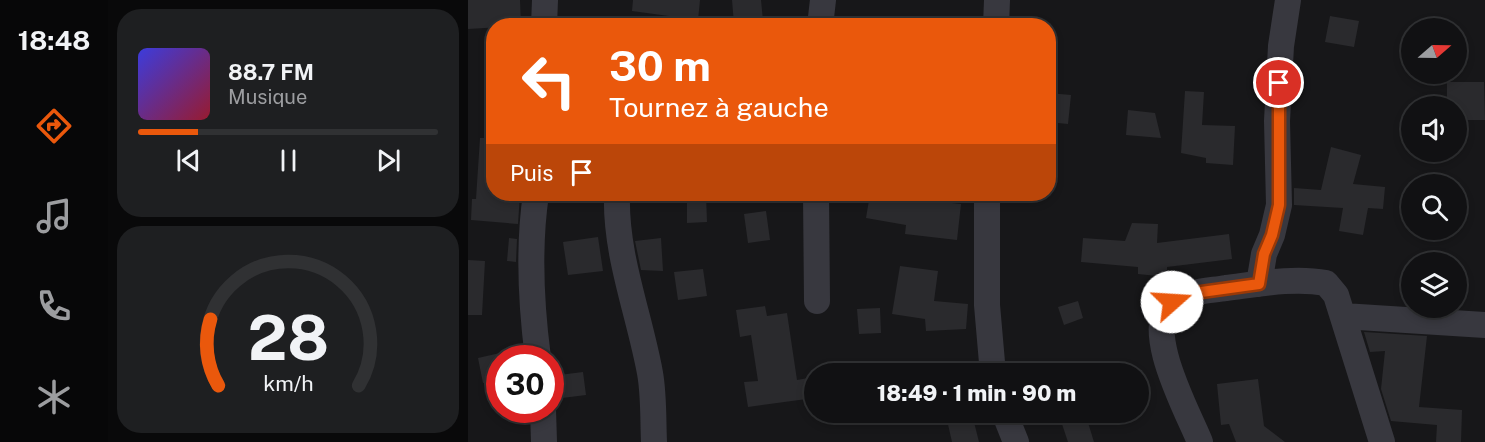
<!DOCTYPE html>
<html lang="fr">
<head>
<meta charset="utf-8">
<style>
	:root { --surface:#111113; --page:#1e1f21; --text:#f1f3f6; --muted:#9c9da0; --line:#303133; --accent:#ea580c }
	body { margin:0; font-family:"Public Sans",sans-serif; background:var(--page); color:var(--text); height:100vh; display:flex; flex-direction:column; font-size:22px; white-space:nowrap }
	* { box-sizing:border-box; margin:0 }
	p { font-size:20px; color:var(--muted) }
	.icon { flex:none; width:33px; height:33px; fill:none; stroke:currentColor; stroke-width:2; stroke-linecap:round; stroke-linejoin:round }
	.map { position:relative; flex:1; overflow:hidden }
	.drawer { display:flex; flex-direction:column; gap:9px; padding:9px; background:#09090a; width:360px }
	.drawer>* { flex:none }
	.top-card { position:absolute; left:18px; top:18px; width:570px; height:183px; border-radius:24px; box-shadow:0 3px 9px #0003,0 0 0 2px var(--line); background:#ea580c; color:#fff; overflow:hidden }
	.needle { width:39px; rotate:70deg }
	.buttons { position:absolute; left:933px; top:18px; display:grid; gap:12px }
	.buttons a { display:grid; place-items:center; width:66px; height:66px; border-radius:50%; background:var(--surface); box-shadow:0 3px 9px #0003,0 0 0 2px var(--line); font-size:30px }
	.speed { position:absolute; left:18px; top:345px; display:flex; gap:12px; font-size:30px; font-weight:700; text-align:center }
	.speed>* { display:grid; place-content:center; width:78px; height:78px; border-radius:50%; background:var(--surface); box-shadow:0 3px 9px #0003,0 0 0 2px var(--line); line-height:1 }
	.speed .limit { border:9px solid #d22; background:#fff; color:#111 }
	.pin { position:absolute; display:grid; place-items:center; width:51px; height:51px; color:#fff; margin:-26px; border:3px solid #fff; border-radius:50%; box-shadow:0 2px 6px #0007 }
	.me { position:absolute; width:66px; margin:-33px; rotate:71deg; stroke-linejoin:round; filter:drop-shadow(0 0 4px #0008) }
	.turn { display:flex; align-items:center; gap:21px; height:126px; padding:0 24px; font-size:27px }
	.turn .icon { width:78px; height:78px; stroke-width:2.5 }
	.turn b { display:block; font-size:42px; line-height:51px }
	.then { display:flex; align-items:center; height:57px; padding:0 24px; background:#0003; gap:12px; font-size:22px }
	.drawer .widget { flex:1; display:flex; flex-direction:column; justify-content:center; gap:9px; min-width:0; padding:0 21px; border-radius:24px; background:var(--page) }
	.drawer .dial { align-items:center; gap:0 }
	.dial svg { height:156px; overflow:visible; fill:none; stroke:var(--line); stroke-width:7; stroke-linecap:round; text-anchor:middle }
	.dial text { fill:var(--text); stroke:none }
	.song { display:flex; align-items:center; gap:18px }
	.cover { width:72px; height:72px; border-radius:9px; background:linear-gradient(135deg,hsl(240 70% 55%),hsl(350 70% 35%)) }
	.played { height:6px; border-radius:3px; background:linear-gradient(90deg,var(--accent) 20%,var(--line) 20%) }
	.keys { display:flex; justify-content:space-around; direction:ltr }
	.trip { position:absolute; left:336px; top:363px; width:345px; height:60px; border-radius:30px; background:var(--surface); box-shadow:0 3px 9px #0003,0 0 0 2px var(--line); font-weight:800; line-height:60px; text-align:center }
	main { display:flex; flex:1; min-height:0 }
	.tabs { display:flex; flex-direction:column; width:108px; justify-content:space-around; align-items:center; background:#070708; color:var(--muted) }
	.tabs .icon { width:42px; height:42px }
	.tabs .current { color:var(--accent) }
	.tabs b { font-size:27px; color:var(--text) }
	.map>svg:first-child { display:block }
	.building { fill:#2a2a2d }
	.lines { fill:none; stroke-linecap:round; stroke-linejoin:round }
	.minor { stroke:#38383f; stroke-width:26 }
	.route-casing { stroke:#983908; stroke-width:15 }
	.route { stroke:#ea580c; stroke-width:10 }
</style>
</head>
<body>
<main>
<nav class="tabs">
<b>18:48</b>
<svg class="icon current" aria-label="directions" viewBox="0 0 24 24"><path d="M12 3l9 9-9 9-9-9zM9 14v-3h6M13 9l2 2-2 2"/></svg>
<svg class="icon" aria-label="music" viewBox="0 0 24 24"><path d="M9 18V5l10-2v13"/><circle cx="6" cy="18" r="3"/><circle cx="16" cy="16" r="3"/></svg>
<svg class="icon" aria-label="phone" viewBox="0 0 24 24"><path d="M5 4h4l2 5-3 2q2 4 5 5l2-3 5 2v4C11 20 4 13 5 4z"/></svg>
<svg class="icon" aria-label="climate" viewBox="0 0 24 24"><path d="M12 3v18M4 7l16 10M4 17L20 7"/></svg>
</nav>
<section class="drawer">
<div class="widget">
<div class="song"><i class="cover"></i><div><b>88.7 FM</b><p>Musique</p></div></div>
<div class="played"></div>
<div class="keys"><svg class="icon" aria-label="previous" viewBox="0 0 24 24"><path d="M18 5L8 12l10 7zM5 5v14"/></svg><svg class="icon" aria-label="pause" viewBox="0 0 24 24"><path d="M8 5v14M16 5v14"/></svg><svg class="icon" aria-label="next" viewBox="0 0 24 24"><path d="M6 5l10 7-10 7zM19 5v14"/></svg></div>
</div>
<div class="widget dial"><svg viewBox="0 0 100 80">
<path d="M14 69A42 42 0 1 1 86 69"/>
<path d="M14 69A42 42 0 0 1 10 35" stroke="#ea580c"/>
<text x="50" y="56" font-size="32" font-weight="700">28</text>
<text x="50" y="72" font-size="11">km/h</text>
</svg></div>
</section>
<div class="map">
<svg width="1017" height="442" viewBox="0 0 1017 442">
	<rect width="100%" height="100%" fill="#171719"/>
	<!-- building -->
	<path class="building" d="M0 0H52L53 26 0 29Z
		M165 0H232L230 20 164 11Z
		M264 0H293L295 21 266 24Z
		M862 16 891 21 886 47 857 42Z
		M979 82H1016L1017 120H988V106H979Z
		M717 91 736 92 734 125 767 126 765 165 738 163V158L713 153Z
		M580 93 603 95 600 124 580 122Z
		M660 110 687 113 693 138 658 135Z
		M12 138H26V194H52L50 224 3 220 4 199H8Z
		M863 147 893 155 885 184 917 187 915 209 900 208 895 235 871 231 875 208 826 205V188L853 190Z
		M219 194H238L239 222 219 223Z
		M402 194 493 204 489 240 437 234 438 225 398 218Z
		M298 211 302 240 280 243 276 214Z
		M664 223 690 224 689 243 761 234 764 259 699 267V277L670 274V267L613 262 615 238 657 241Z
		M130 237 135 271 100 275 95 242Z
		M41 238 49 239 48 262 39 261Z
		M193 238 195 271 173 270 167 241Z
		M0 260 17 261 14 315H0Z
		M432 266 470 271 466 301 500 304 498 329 458 331 457 319 424 314Z
		M235 269 239 296 210 300 206 272Z
		M610 301 615 318 596 325 590 307Z
		M297 306 299 316 319 313 329 380 346 377V398L280 407 276 382 290 381 283 335 272 337 268 310Z
		M412 308 413 333 391 334 389 309Z
		M896 332 959 336 951 407 994 410 993 442H968L969 425 923 421 913 389 917 351 902 352Z
		M32 353V380L15 383 10 358Z
		M115 372 118 395 94 398 91 375Z
		M790 379 796 426 817 442H768L761 424 753 425 749 384Z
		M504 414 511 442H484L479 420Z
		M618 416 626 442H600L594 424Z"/>
	<g class="lines">
		<!-- minor -->
		<path class="minor" d="M76 26 77 0
			M352 26 355 0
			M528 26 529 0
			M68 194C60 248 63 304 70 358
			M149 194C147 255 171 313 182 373 186 395 185 420 186 442
			M348 194 349 301
			M519 194V305L525 374
			M791 284 796 254 804 235 811 205 809 121 813 46 820 0
			M875 316 1017 325
			M75 410 76 442
			M536 412 548 442
			M732 442C720 412 672 326 705 302 719 291 740 291 758 288 790 284 826 277 858 283L868 295 914 442"/>
	</g>
	<g class="lines">
		<!-- route casing -->
		<g class="route-casing">
			<path id="route" d="M704 302 719 294 791 284 796 254 804 235 811 205V83"/>
		</g>
		<!-- route -->
		<use href="#route" class="route"/>
	</g>
</svg>
<div class="buttons">
<a><svg class="needle" viewBox="-14 -14 28 28"><path d="M0-13l5 13h-10z" fill="#e53935"/><path d="M0 13l5-13h-10z" fill="#9c9da0"/></svg></a>
<a><svg class="icon" aria-label="sound" viewBox="0 0 24 24"><path d="M4 9h4l5-4v14l-5-4H4zM17 9q2 3 0 6"/></svg></a>
<a><svg class="icon" aria-label="search" viewBox="0 0 24 24"><circle cx="10" cy="10" r="6"/><path d="M15 15l6 6"/></svg></a>
<a><svg class="icon" aria-label="layers" viewBox="0 0 24 24"><path d="M12 4l9 5-9 5-9-5zM3 14l9 5 9-5"/></svg></a>
</div>
<div class="speed"><div class="limit">30</div></div>
<div class="pin" style="left:811px;top:83px;background:#d93025"><svg class="icon" aria-label="arrive" viewBox="0 0 24 24"><path d="M6 21V4h12l-3 4 3 4H6"/></svg></div>
<svg class="me" style="left:704px;top:302px" viewBox="-20 -20 40 40"><circle r="19" fill="#fff"/><path d="M0-13L10 11 0 6-10 11z" fill="#ea580c"/></svg>
<div class="trip">18:49 · 1 min · 90 m</div>
<div class="top-card">
<div class="turn"><svg class="icon" aria-label="left" viewBox="0 0 24 24"><path d="M17 20v-9H6M10 6l-5 5 5 5"/></svg><div><b>30 m</b>Tournez à gauche</div></div>
<div class="then">Puis<svg class="icon" aria-label="arrive" viewBox="0 0 24 24"><path d="M6 21V4h12l-3 4 3 4H6"/></svg></div>
</div>
</div>
</main>
</body>
</html>
